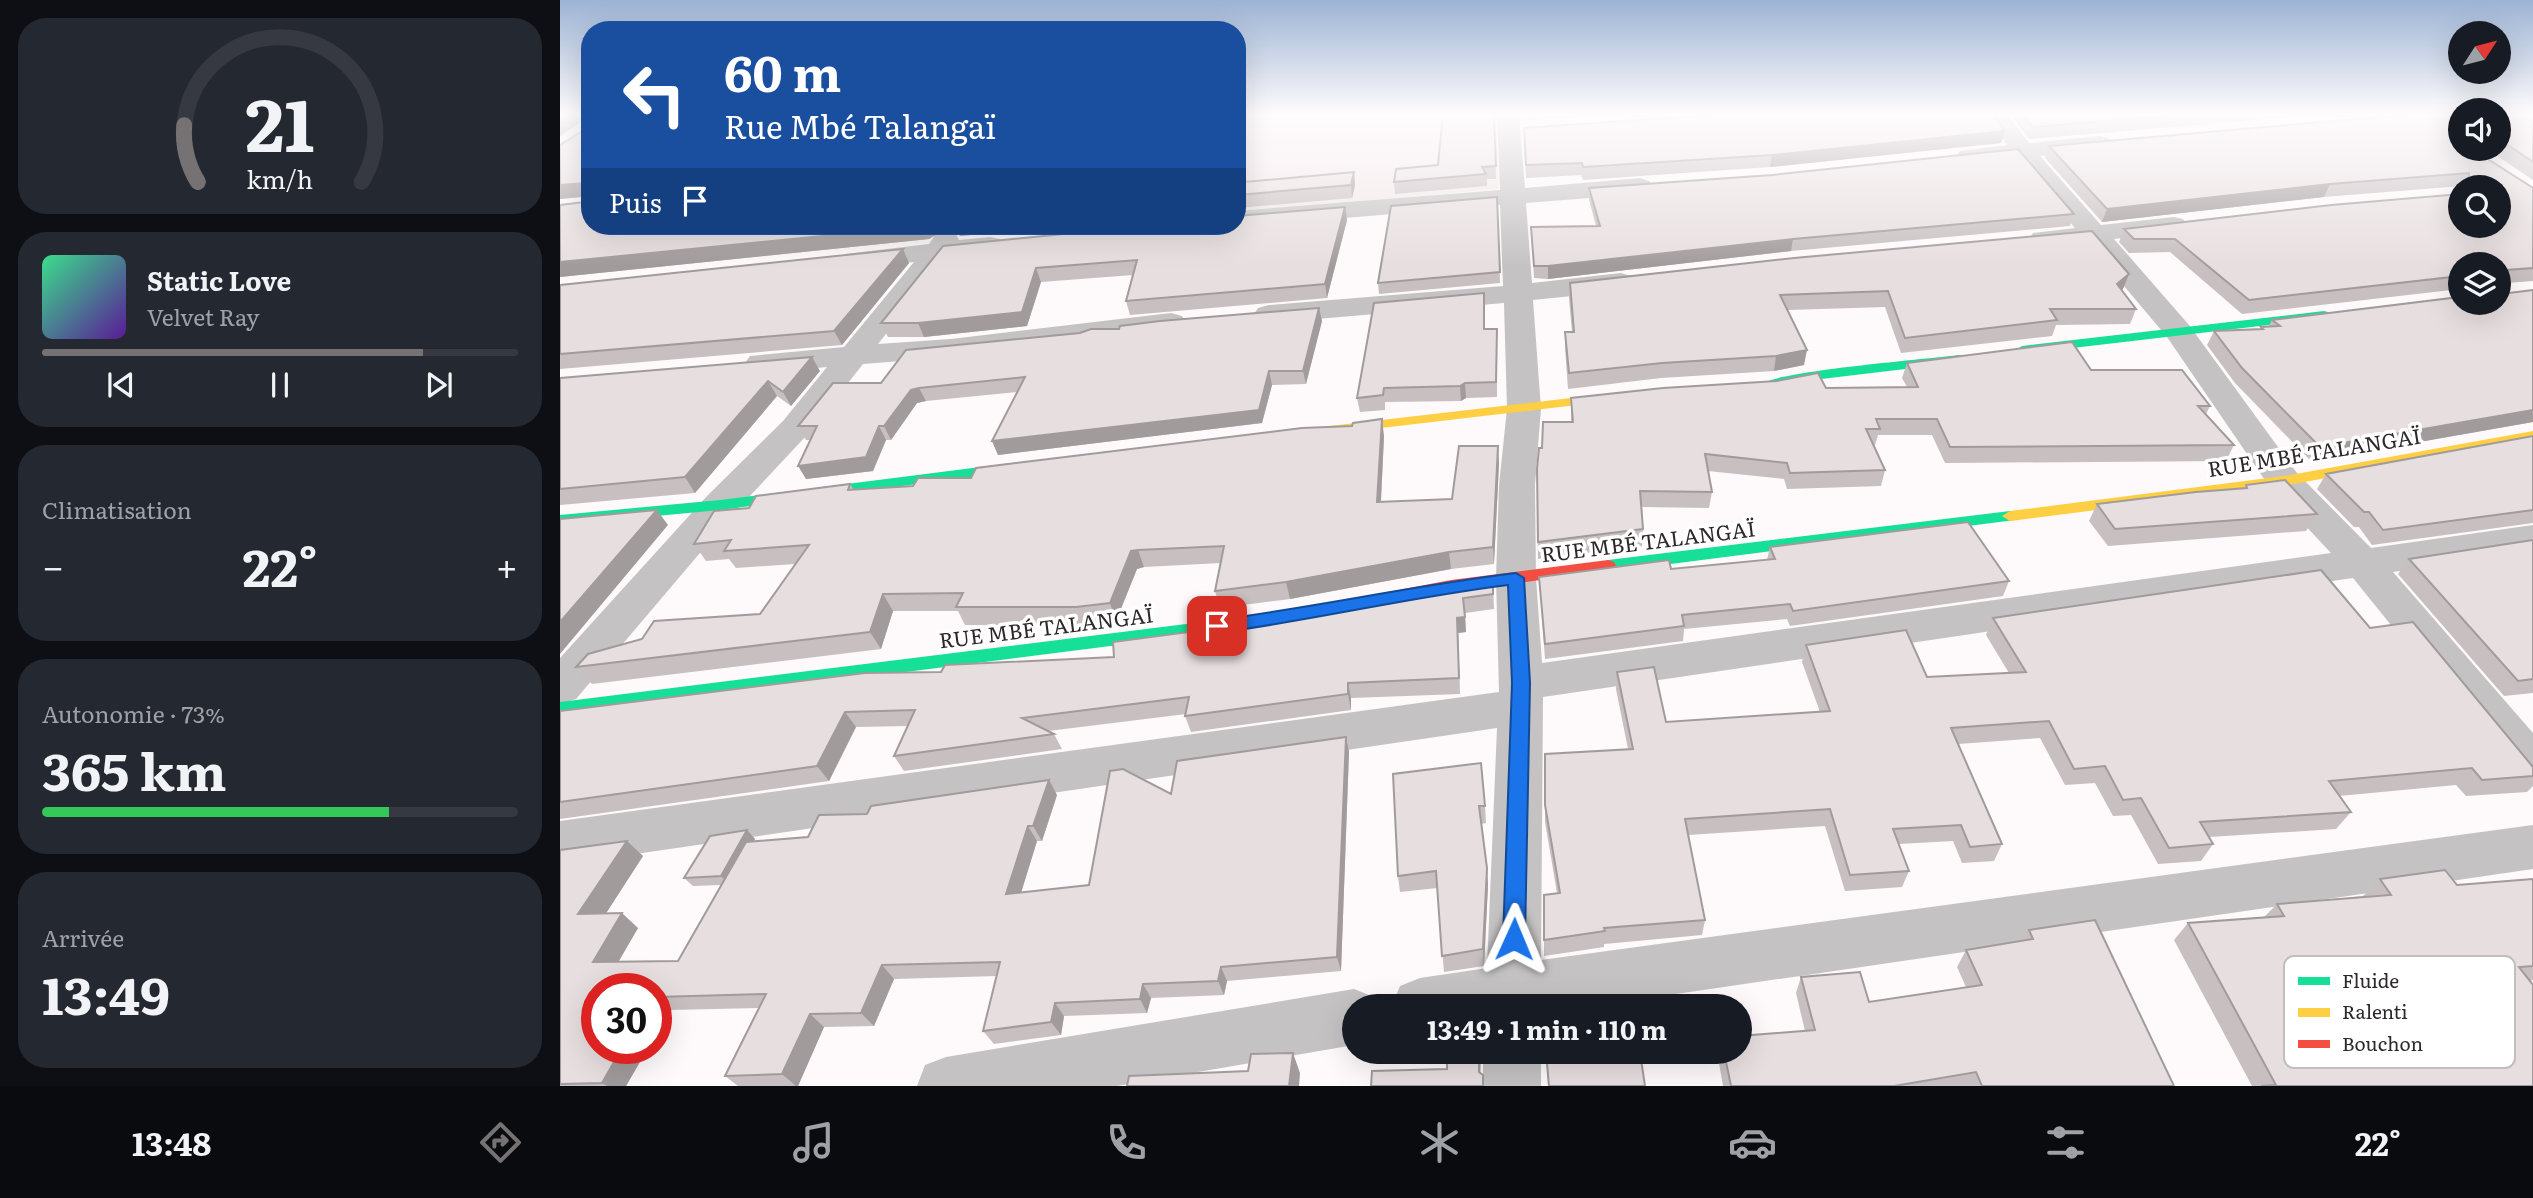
<!DOCTYPE html>
<html lang="fr">
<head>
<meta charset="utf-8">
<style>
	:root { --surface:#171b24; --page:#242831; --text:#f1f3f6; --muted:#9ea1a6; --line:#363941; --accent:#767273 }
	body { margin:0; font-family:Literata,serif; background:var(--page); color:var(--text); height:100vh; display:flex; flex-direction:column; font-size:26px; white-space:nowrap }
	* { box-sizing:border-box; margin:0 }
	p { font-size:23px; color:var(--muted) }
	.icon { flex:none; width:38px; height:38px; fill:none; stroke:currentColor; stroke-width:2; stroke-linecap:round; stroke-linejoin:round }
	.map { position:relative; flex:1; overflow:hidden }
	.drawer { display:flex; flex-direction:column; gap:18px; padding:18px; background:#0d0f14; width:560px }
	.drawer>* { flex:none }
	.guide { position:absolute; left:21px; top:21px; width:665px; height:214px; border-radius:28px; box-shadow:0 7px 28px #0002; background:#1a4fa0; color:#fff; overflow:hidden }
	.needle { width:46px; rotate:54deg }
	.controls { position:absolute; left:1888px; top:21px; display:grid; gap:14px }
	.controls a { display:grid; place-items:center; width:63px; height:63px; border-radius:50%; background:var(--surface); box-shadow:0 7px 28px #0002; font-size:35px }
	.speed { position:absolute; left:21px; top:973px; display:flex; gap:14px; font-size:35px; font-weight:700; text-align:center }
	.speed>* { display:grid; place-content:center; width:91px; height:91px; border-radius:50%; background:var(--surface); box-shadow:0 7px 28px #0002; line-height:1 }
	.speed .limit { border:10px solid #d22; background:#fff; color:#111 }
	.pin { position:absolute; display:grid; place-items:center; width:60px; height:60px; color:#fff; margin:-30px; border-radius:14px; box-shadow:0 4px 10px #0006 }
	.me { position:absolute; width:77px; margin:-38px; rotate:1deg; stroke-linejoin:round; filter:drop-shadow(0 0 5px #0008) }
	.turn { display:flex; align-items:center; gap:24px; height:147px; padding:0 28px; font-size:32px }
	.turn .icon { width:91px; height:91px; stroke-width:2.5 }
	.turn b { display:block; font-size:49px; line-height:60px }
	.then { display:flex; align-items:center; height:66px; padding:0 28px; background:#0003; gap:14px; font-size:26px }
	.big { font-size:52px; font-weight:700; line-height:1.1 }
	.drawer .tile { flex:1; display:flex; flex-direction:column; justify-content:center; gap:10px; min-width:0; padding:0 24px; border-radius:28px; background:var(--page) }
	.drawer .dial { align-items:center; gap:0 }
	.dial svg { height:182px; overflow:visible; fill:none; stroke:var(--line); stroke-width:7; stroke-linecap:round; text-anchor:middle }
	.dial text { fill:var(--text); stroke:none }
	.song { display:flex; align-items:center; gap:21px }
	.cover { width:84px; height:84px; border-radius:10px; background:linear-gradient(135deg,hsl(150 70% 55%),hsl(270 70% 35%)) }
	.played { height:7px; border-radius:4px; background:linear-gradient(90deg,var(--accent) 80%,var(--line) 80%) }
	.keys { display:flex; justify-content:space-around; direction:ltr }
	.heat { display:flex; justify-content:space-between; align-items:center; font-size:38px; direction:ltr }
	.charge { height:10px; border-radius:5px; background:linear-gradient(90deg,#34c759 73%,var(--line) 0) }
	.trip { position:absolute; left:782px; top:994px; width:410px; height:70px; border-radius:35px; background:var(--surface); box-shadow:0 7px 28px #0002; font-weight:700; line-height:70px; text-align:center }
	.dock { display:flex; height:112px; justify-content:space-around; align-items:center; background:#090b0e; color:var(--muted) }
	.dock .icon { width:49px; height:49px }
	.dock .current { color:var(--accent) }
	.dock b { font-size:32px; color:var(--text) }
	main { display:flex; flex:1; min-height:0 }
	.map>svg:first-child { display:block }
	.built { fill:#f1e7e9 }
	.lines { fill:none; stroke-linecap:round; stroke-linejoin:round }
	.street { fill:#c4c2c2; fill-rule:evenodd }
	.fast { fill:#16e098; fill-rule:evenodd }
	.slow { fill:#ffcf43; fill-rule:evenodd }
	.jam { fill:#f24e42; fill-rule:evenodd }
	.wall { fill:#c7bfc0 }
	.shaded-wall { fill:#a29b9c }
	.building { fill:#e7dedf; stroke:#a29b9c; stroke-width:2 }
	.route { fill:#1a73e8; stroke:#114b97; stroke-width:2 }
	.labels { text-anchor:middle; dominant-baseline:central; stroke-width:7; stroke-linejoin:round; paint-order:stroke }
	.street-label { font-size:21px; fill:#2d292a; stroke:#fff }
	.key { fill:#fff; stroke:#c0bfbf; stroke-width:2 }
	.key-label { font-size:19px; fill:#2d292a }
</style>
</head>
<body>
<main>
<section class="drawer">
<div class="tile dial"><svg viewBox="0 0 100 80">
<path d="M14 69A42 42 0 1 1 86 69"/>
<path d="M14 69A42 42 0 0 1 8 44" stroke="#767273"/>
<text x="50" y="56" font-size="32" font-weight="700">21</text>
<text x="50" y="72" font-size="11">km/h</text>
</svg></div>
<div class="tile">
<div class="song"><i class="cover"></i><div><b>Static Love</b><p>Velvet Ray</p></div></div>
<div class="played"></div>
<div class="keys"><svg class="icon" aria-label="previous" viewBox="0 0 24 24"><path d="M18 5L8 12l10 7zM5 5v14"/></svg><svg class="icon" aria-label="pause" viewBox="0 0 24 24"><path d="M8 5v14M16 5v14"/></svg><svg class="icon" aria-label="next" viewBox="0 0 24 24"><path d="M6 5l10 7-10 7zM19 5v14"/></svg></div>
</div>
<div class="tile"><p>Climatisation</p>
<div class="heat"><a>−</a><b class="big">22°</b><a>+</a></div>
</div>
<div class="tile"><p>Autonomie · 73%</p><b class="big">365 km</b><div class="charge"></div></div>
<div class="tile"><p>Arrivée</p><b class="big">13:49</b></div>
</section>
<div class="map">
<svg width="1973" height="1086" viewBox="0 0 1973 1086">
	<rect width="100%" height="100%" fill="#fef9fa"/>
	<!-- built -->
	<path class="built" d="M677 114H936L939 189 677 213Z"/>
	<g class="lines">
		<!-- street -->
		<path class="street" d="M937 114H959L965 188 1080 178 1089 181 1093 186 1089 191 1080 194 966 203 972 283 1061 273 1071 276 1075 282 1071 288 1061 291 973 300 981 409 975 485 976 578 982 663 1771 553 1711 489 1607 337 1527 242 1483 247 1473 245 1469 239 1473 233 1515 228 1456 158 1408 163 1400 161 1396 156 1400 151 1447 145 1425 114H1447L1469 143 1540 136 1548 138 1552 143 1548 148 1480 156 1541 225 1614 217 1623 219 1627 225 1623 231 1554 239 1629 325 1737 473 1811 548 1973 525V551L1833 572 1973 733V785L1956 780 1793 578 983 697 981 960 1973 825V869L1034 1006H832L840 986 860 978 927 968 937 728 0 865V821L939 692 936 578 939 485 947 409 944 303 709 323 698 320 694 314 698 308 709 305 943 286 940 205 677 227 672 226H677V211L940 190Z
			M386 232 396 234 399 240 430 237 440 239 444 245 440 251 386 258 318 344 391 339 611 313 622 316 626 322 622 328 611 331 391 357 303 364 247 435 173 514 16 699 0 704V658L147 496 223 421 267 367 201 373 190 370 185 363 190 356 284 347 354 262 295 268 285 266 281 260 285 254 369 244 376 234Z
			M794 989 814 997 818 1006H794V1045L557 1086H357L365 1065 386 1057Z
			M923 1052H981V1086H923Z"/>
		<!-- fast -->
		<path class="fast" d="M1764 311 1768 312V318L1462 354 1456 350 1462 346Z
			M1399 355 1404 356V362L1253 380 1209 388 1202 384C1218 371 1369 359 1399 355Z
			M467 461 472 463 474 466 472 469 160 510 0 525V515L160 500Z
			M1450 511 1455 512 1458 516 1455 520 1048 572 1040 566 1048 560Z
			M723 612 729 614 731 618 729 622 723 624 0 716V702Z"/>
		<!-- slow -->
		<path class="slow" d="M1062 392 1069 396 1067 399 770 434 763 430 770 426Z
			M1973 431V439L1724 486 1450 521 1442 516 1450 511 1724 476Z"/>
		<!-- jam -->
		<path class="jam" d="M1048 560 1054 562 1056 566 1054 570 891 592 723 624 717 622 715 618 717 614 723 612 891 580Z"/>
	</g>
	<!-- wall -->
	<path class="wall" d="M30 114V226H511L400 236 396 231 384 230 369 239 0 277V205L24 202V197L0 199V145L24 130V121L21 122Z
		M934 114 936 179H927V186L835 194 834 182 878 165Z
		M961 114H1065L962 121Z
		M1450 114H1767L1469 139Z
		M1939 114H1973V180L1927 149H1939Z
		M964 128 1441 143 1210 167 1023 180 1021 175 966 178Z
		M1489 146 1900 149 1973 188V281L1946 283 1943 290 1949 293 1973 290V422L1751 461 1675 383 1647 345 1654 331 1700 329 1701 327H1708L1712 320 1939 303 1900 264V289L1682 314 1610 252 1569 253 1559 242 1564 229 1900 226 1939 187H1902V186L1764 197 1542 222 1485 158Z
		M794 172 795 185 792 198 677 208V177L684 182Z
		M1029 188 1514 214 1510 226 1231 251 988 279 974 278 971 227 1036 226 1029 200Z
		M937 197 940 283 819 294 818 283Z
		M785 207 787 220 767 298 570 315 566 301 573 275 481 282 467 326 364 337H328L321 323 583 226Z
		M349 263 282 345 0 369V285Z
		M1569 274 1562 290 1576 309 1570 324 1496 325 1492 336 1341 353 1325 307 1228 310 1244 365 1214 371 1101 378 1008 389 1005 348V332H1012L1009 298 1010 283Z
		M924 293V329H937V397L906 398 901 401 825 402V410L800 412 797 398Z
		M759 308 762 321 746 384 712 385 702 423 438 455 432 441 457 392 366 401 357 403 331 440H326L313 471 246 479 250 440H246L238 426 321 383 559 329Z
		M1347 363 1531 370 1650 406 1646 414 1674 445 1666 461 1385 463 1372 435H1318L1315 445H1314L1325 470 1321 486 1227 489 1224 479 1148 471 1152 492 1149 508 1082 507 1083 529 1082 546 978 559 977 469 982 448 1011 422V398L1266 388 1347 387 1342 378Z
		M260 371 231 406 217 396 135 493 0 505V378Z
		M824 436 821 502 892 499 939 463 934 564 891 569 730 599 660 608 655 591 661 563 584 567 577 569 556 621 523 625H405L398 611H333L321 649 32 684 16 667 200 614 235 564 176 568 169 559 146 561 134 544 189 508 290 484 293 489 353 486 411 478Z
		M1973 436V523L1812 545 1799 527H1794L1757 489 1766 474Z
		M1686 485 1757 514 1746 531 1548 546 1529 521 1537 504 1685 488Z
		M1973 540V693L1944 696 1838 574 1849 559Z
		M1210 547 1449 581 1443 596 1230 626 1227 619 1124 629 1123 641 985 659 979 577 1111 569 1207 560Z
		M933 582 934 609 905 613 906 632 898 633 900 694 791 698V710L631 732 625 716 626 714 488 731 494 734 502 749 344 771 334 756 348 726 296 727 269 781 0 819V711L381 672 554 657 727 619Z
		M1433 618 1810 628 1973 767V786L1967 792 1906 796 1896 785 1779 796 1791 812 1776 829 1649 837 1653 844 1641 861 1598 864 1571 815 1553 816 1535 783 1505 785 1480 738 1398 744 1442 844 1434 861 1402 863 1393 841 1339 844 1349 871 1342 887 1285 891 1265 826 1128 835 1145 920 1142 935 1044 944V947L984 956V895L997 893 985 822V754L1068 749 1056 689 1057 672 1106 722 1260 712 1242 662 1246 645 1367 677 1449 673 1426 635Z
		M786 737 789 752 781 971 667 981 664 995 591 998 587 1013 504 1016 501 1035 434 1044 423 1031 437 976 334 979 314 1026 264 1027 238 1086H178L165 1076 199 1008 110 1010 96 1034V989H37L88 1048 66 1086H0V850L67 841 83 856 45 914 78 928 59 961H118L161 885 133 886 124 878 187 830 195 839 193 841 248 837 307 814 497 795 482 841H477L461 893 529 885 611 794Z
		M833 774 925 806 926 823 921 824 928 885 924 966 884 972 877 888 840 892 838 876Z
		M1820 879 1897 885 1973 879V980L1970 981 1973 1086H1692L1614 940 1628 923 1704 917 1717 904 1803 896Z
		M1469 930 1614 1086H1163L1157 1052H1180L1245 1031 1236 993 1241 977 1309 1002 1406 987 1397 967 1406 950 1462 941Z
		M986 1052 1085 1086H988Z"/>
	<!-- shaded-wall -->
	<path class="shaded-wall" d="M6 114H28L30 120 21 122 0 136V118Z
		M1445 131 1441 143 1210 167 1212 155Z
		M794 172 795 185 792 198 791 185Z
		M24 183 30 196 0 199V185Z
		M1770 184 1764 197 1542 222 1547 209Z
		M785 207 787 220 767 298 765 284Z
		M363 226H382L384 230 369 239 0 277V262Z
		M396 226H511L400 236Z
		M1233 239 1231 251 988 279V266Z
		M343 249 349 263 282 345 274 331Z
		M476 268 481 282 467 326 364 337 358 323Z
		M1569 274 1563 289 1551 299 1557 284Z
		M759 308 762 321 746 384 743 371Z
		M1247 350 1244 365 1214 371 1216 356Z
		M252 357 260 371 231 406 223 392Z
		M709 371 712 385 702 423 438 455 432 441Z
		M208 381 217 396 135 493 125 477Z
		M905 383 906 398 901 401 900 386Z
		M359 388 366 401 357 403 331 440 324 426 351 390Z
		M1973 410V422L1751 461 1760 447Z
		M822 419 824 436 820 519 817 502Z
		M319 426 326 440 313 471 246 479 238 466Z
		M938 446 939 463 934 564 933 547Z
		M97 510 108 525 0 654V622Z
		M578 550 584 567 577 569 556 621 550 603 571 551Z
		M889 552 891 569 730 599 726 582Z
		M323 594 333 611 321 649 310 632Z
		M905 617 906 632 898 633 900 694 897 618Z
		M788 683 791 698V710L788 694Z
		M285 712 296 727 269 781 257 766Z
		M786 737 789 752 781 971 777 957Z
		M489 780 497 795 482 841 473 826Z
		M468 826 477 841 456 909 446 894Z
		M187 830 195 839 169 885 161 876Z
		M67 841 83 856 36 929 18 914Z
		M927 868 928 885 924 966 923 949Z
		M62 913 78 928 50 976 33 962Z
		M322 965 334 979 314 1026 301 1013Z
		M661 967 667 981 664 995 658 981Z
		M583 984 591 998 587 1013 580 999Z
		M96 999 110 1010 96 1034Z
		M495 1003 504 1016 501 1035 491 1022Z
		M250 1014 264 1027 238 1086H236L222 1074Z
		M62 1048H88L66 1086H47L42 1083Z
		M919 1052H921L920 1086 919 1072Z
		M733 1053 740 1073 739 1086H729Z"/>
	<!-- building -->
	<path class="building" d="M24 114H30V226H363L0 262V205L24 202V183L0 185V145L24 130Z
		M883 114H934L936 166 922 167 926 174 834 182 836 169 878 165Z
		M1163 114H1433L1445 131 1212 155 1023 167 1022 163 966 165 964 128Z
		M1463 114H1629L1473 127Z
		M1855 114H1900V149H1912L1973 188V268L1946 270V286L1942 289 1949 293 1973 290V410L1760 447 1682 368 1654 331 1703 329 1701 327 1720 326 1712 320 1900 297V303H1939V264H1900V276L1689 300 1615 239H1574L1564 229 1771 205 1900 194V226H1939V187H1910L1909 173 1770 184 1547 209 1489 146Z
		M1939 114H1973V162L1939 139Z
		M1458 149 1514 214 1233 239 988 266H974L971 227 1040 226 1029 188 1212 175Z
		M794 172 791 185 677 195V177L683 176 684 182Z
		M937 197 940 272 818 283 831 206Z
		M785 207 765 284 566 301 577 260 476 268 462 312 358 323H321L383 246 583 226H677V216Z
		M1532 231 1569 274 1557 284 1576 309H1490L1497 320 1345 338 1328 291 1220 295 1247 350 1216 356 1102 363 1009 373 1005 332H1014L1010 283 1234 258Z
		M343 249 274 331 0 354V285Z
		M924 293V329H937L936 382 905 383 900 386 824 388 823 395 797 398 814 303Z
		M759 308 743 371H709L699 410 432 441 465 377 359 388 351 390 324 426H319L306 457 238 466 257 426H238L273 383H321L346 350 520 333 531 329H559L560 326 600 321Z
		M1512 342 1531 370H1622L1650 406H1638L1674 445 1390 447 1377 419H1316L1320 429H1306L1325 470 1230 473 1227 463 1145 454 1152 492 1080 491 1083 529 978 542 977 469 979 448H982L983 422H1013L1011 398 1103 388 1217 381 1258 373 1266 388 1358 387 1347 363Z
		M252 357 223 392 208 381 125 477 0 489V378Z
		M822 419 817 502 892 499 899 446H938L933 547 889 552 726 582 655 591 664 546 578 550 571 551 550 603 516 607H396L403 593 323 594 310 632 16 667 28 654 82 639 94 621 200 614 249 545 164 551 171 540 134 544 154 511 189 508 196 496 290 484 288 490 353 486 358 478H411L416 468 742 428 792 426 793 423Z
		M1973 436V510L1823 530 1809 512H1804L1766 474Z
		M1725 480 1757 514 1555 529 1537 504 1636 492 1687 488 1686 485Z
		M97 510 0 622V519Z
		M1408 522 1449 581 1233 611 1230 604 1122 615 1124 626 985 644 979 577 1109 560 1111 569 1215 559 1210 547Z
		M1973 540V679L1958 681 1849 559Z
		M1761 570 1810 628 1853 622 1973 767V776L1922 780 1912 768 1769 781 1791 812 1640 822 1653 844 1609 848 1581 798 1563 800 1545 766 1514 769 1489 721 1391 728 1442 844 1410 847 1401 825 1333 829 1349 871 1290 875 1270 809 1125 819 1145 920 1044 928 1045 931 984 940V895L1000 893 985 805V754L1073 749 1057 672 1094 667 1106 722 1270 711 1246 645 1346 630 1367 677 1466 672 1433 618Z
		M933 582V594L903 598 905 617 897 618 899 678 788 683V694L625 716 629 697 462 718 494 734 334 756 355 710 285 712 257 766 0 802V711L305 673 381 672 385 665 554 657 553 642 727 619 890 587Z
		M786 737 777 957 661 967 658 981 583 984 580 999 495 1003 491 1022 423 1031 440 962 322 965 301 1013 250 1014 222 1074 165 1076 206 994 96 997V989H37V1048H62L42 1083 0 1084V850L67 841 18 914 62 913 33 962 118 961 186 842 248 837 259 815 307 814 311 806 489 780 473 826H468L446 894 529 885 550 771 563 769 611 794 617 761Z
		M921 763 925 806H919L927 868 923 949 882 956 876 871 838 876 833 774Z
		M187 830 161 876 124 878 150 836Z
		M1885 870 1897 885 1973 879V966L1959 967 1973 985V1086H1701L1716 1085 1628 923 1724 916 1717 904 1831 895 1820 879Z
		M1535 920 1614 1086H1422L1416 1072 1334 1086H1171L1164 1052H1180V1036L1255 1030 1241 977 1300 972 1309 1002 1422 985 1406 950 1473 939 1469 930Z
		M887 1052H919V1072L923 1075V1086H811L812 1071 887 1069Z
		M986 1052H1080L1085 1086H989Z
		M733 1053 729 1086H567L569 1076 688 1071 691 1054Z"/>
	<!-- sky -->
	<linearGradient id="sky" x2="0" y2="1"><stop stop-color="#9cb3d4"/><stop offset="0.43" stop-color="#fffcfd"/><stop offset="1" stop-color="#fffcfd" stop-opacity="0"/></linearGradient>
	<rect width="1973" height="266" fill="url(#sky)"/>
	<!-- route -->
	<path class="route" d="M956 573 964 578 970 683 965 939 962 946 954 949 946 946 943 939 952 683 948 585C850 597 755 620 657 633L651 631 648 626 651 622 657 620C757 607 856 585 956 573Z"/>
	<g class="labels">
		<!-- street labels -->
		<g class="street-label">
			<text transform="translate(1754 451) rotate(-9)">RUE MBÉ TALANGAÏ</text>
			<text transform="translate(1088 540) rotate(-7)">RUE MBÉ TALANGAÏ</text>
			<text transform="translate(486 626) rotate(-7)">RUE MBÉ TALANGAÏ</text>
		</g>
	</g>
	<!-- legend -->
	<rect x="1724" y="956" width="231" height="112" rx="10" class="key"/>
	<rect x="1738" y="977" width="32" height="8" fill="#16e098"/>
	<rect x="1738" y="1008" width="32" height="9" fill="#ffcf43"/>
	<rect x="1738" y="1040" width="32" height="8" fill="#f24e42"/>
	<g class="key-label">
		<text x="1782" y="988">Fluide</text>
		<text x="1782" y="1019">Ralenti</text>
		<text x="1782" y="1051">Bouchon</text>
	</g>
</svg>
<div class="controls">
<a><svg class="needle" viewBox="-14 -14 28 28"><path d="M0-13l5 13h-10z" fill="#e53935"/><path d="M0 13l5-13h-10z" fill="#9ea1a6"/></svg></a>
<a><svg class="icon" aria-label="sound" viewBox="0 0 24 24"><path d="M4 9h4l5-4v14l-5-4H4zM17 9q2 3 0 6"/></svg></a>
<a><svg class="icon" aria-label="search" viewBox="0 0 24 24"><circle cx="10" cy="10" r="6"/><path d="M15 15l6 6"/></svg></a>
<a><svg class="icon" aria-label="layers" viewBox="0 0 24 24"><path d="M12 4l9 5-9 5-9-5zM3 14l9 5 9-5"/></svg></a>
</div>
<div class="speed"><div class="limit">30</div></div>
<div class="pin" style="left:657px;top:626px;background:#d93025"><svg class="icon" aria-label="arrive" viewBox="0 0 24 24"><path d="M6 21V4h12l-3 4 3 4H6"/></svg></div>
<svg class="me" style="left:954px;top:939px" viewBox="-20 -20 40 40"><path d="M0-17L14 15 0 8-14 15z" fill="#1a73e8" stroke="#fff" stroke-width="4"/></svg>
<div class="trip">13:49 · 1 min · 110 m</div>
<div class="guide">
<div class="turn"><svg class="icon" aria-label="left" viewBox="0 0 24 24"><path d="M17 20v-9H6M10 6l-5 5 5 5"/></svg><div><b>60 m</b>Rue Mbé Talangaï</div></div>
<div class="then">Puis<svg class="icon" aria-label="arrive" viewBox="0 0 24 24"><path d="M6 21V4h12l-3 4 3 4H6"/></svg></div>
</div>
</div>
</main>
<nav class="dock">
<b>13:48</b>
<svg class="icon current" aria-label="directions" viewBox="0 0 24 24"><path d="M12 3l9 9-9 9-9-9zM9 14v-3h6M13 9l2 2-2 2"/></svg>
<svg class="icon" aria-label="music" viewBox="0 0 24 24"><path d="M9 18V5l10-2v13"/><circle cx="6" cy="18" r="3"/><circle cx="16" cy="16" r="3"/></svg>
<svg class="icon" aria-label="phone" viewBox="0 0 24 24"><path d="M5 4h4l2 5-3 2q2 4 5 5l2-3 5 2v4C11 20 4 13 5 4z"/></svg>
<svg class="icon" aria-label="climate" viewBox="0 0 24 24"><path d="M12 3v18M4 7l16 10M4 17L20 7"/></svg>
<svg class="icon" aria-label="car" viewBox="0 0 24 24"><path d="M5 17H2v-5l4-1 3-4h7l3 4 3 1v5h-3M9 17h6M6 11h13"/><circle cx="7" cy="17" r="2"/><circle cx="17" cy="17" r="2"/></svg>
<svg class="icon" aria-label="filters" viewBox="0 0 24 24"><path d="M4 7h16M4 17h16"/><circle cx="9" cy="7" r="2"/><circle cx="15" cy="17" r="2"/></svg>
<b>22°</b>
</nav>
</body>
</html>
